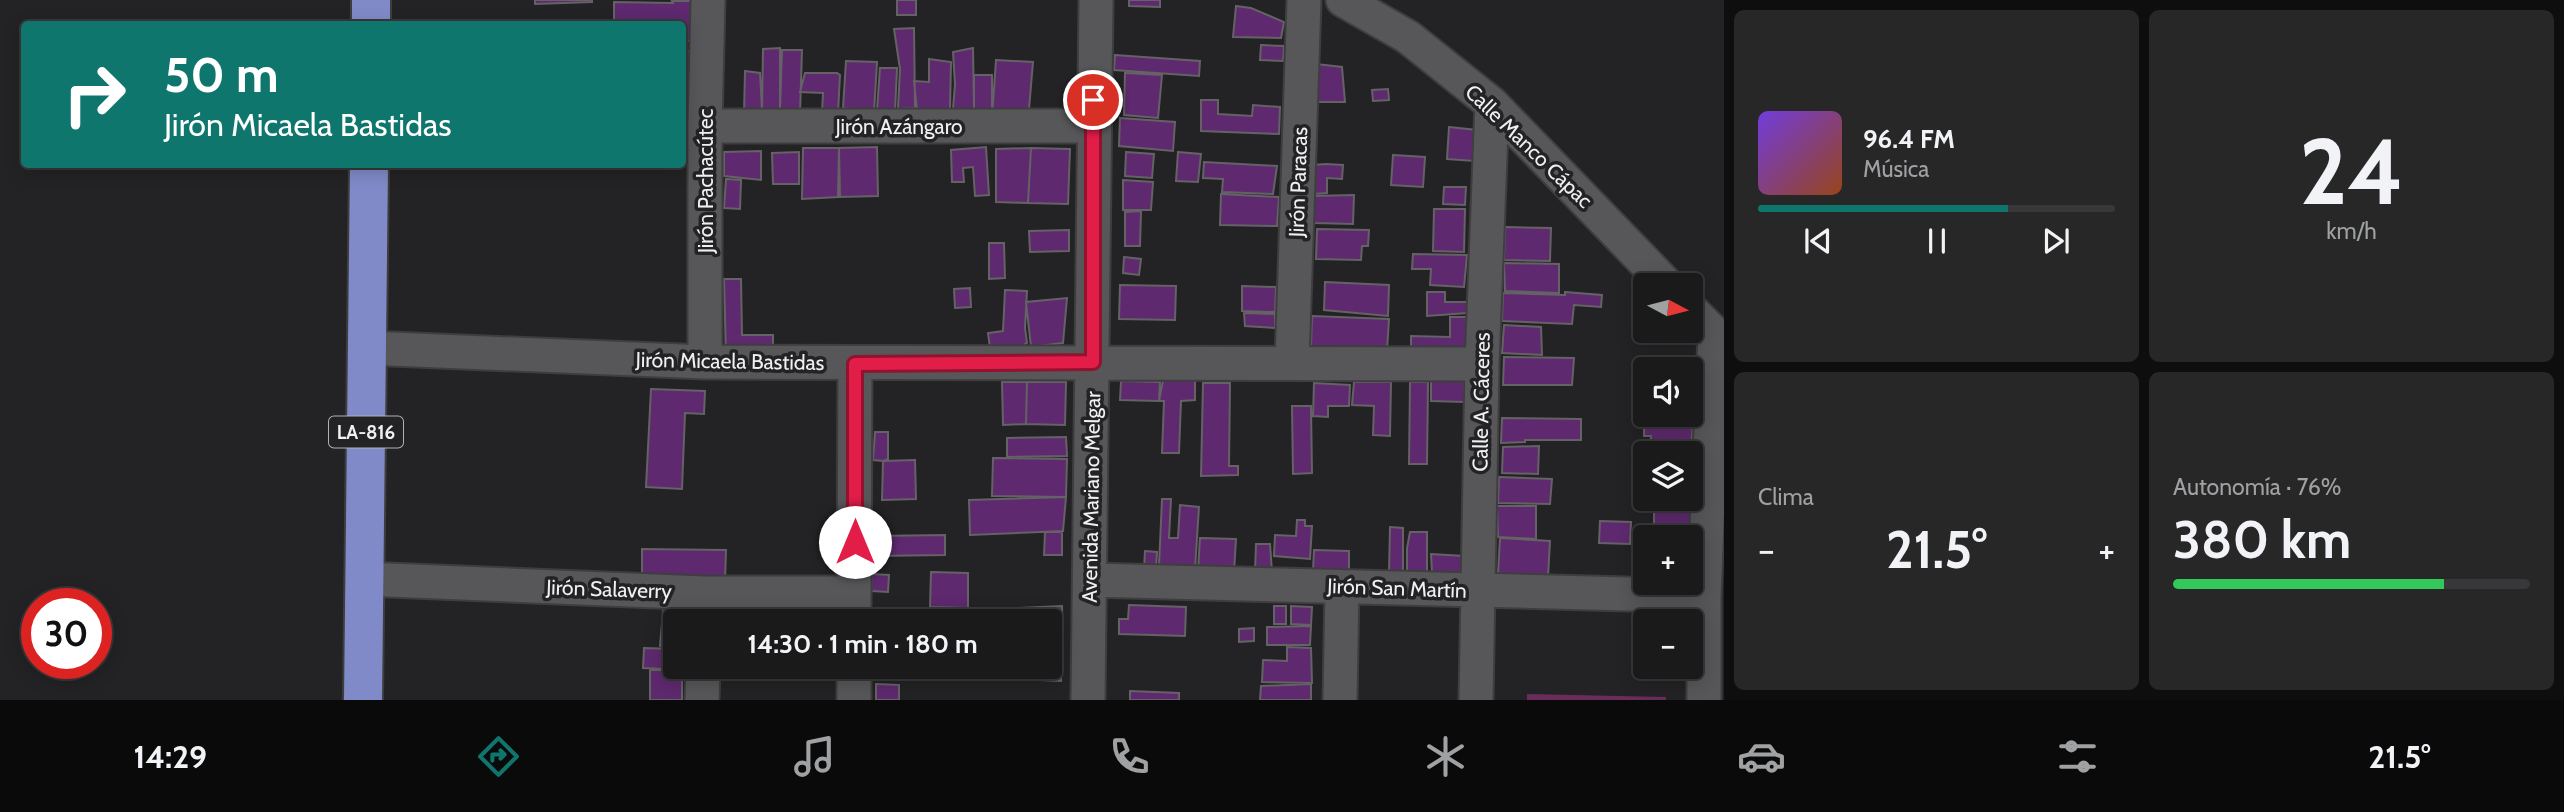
<!DOCTYPE html>
<html lang="es">
<head>
<meta charset="utf-8">
<style>
	:root { --surface:#1a1a1b; --page:#272728; --text:#f1f3f6; --muted:#9fa1a3; --line:#38383a; --accent:#0f766e }
	body { margin:0; font-family:Cabin,sans-serif; background:var(--page); color:var(--text); height:100vh; display:flex; flex-direction:column; font-size:26px; white-space:nowrap }
	* { box-sizing:border-box; margin:0 }
	p { font-size:23px; color:var(--muted) }
	.icon { flex:none; width:38px; height:38px; fill:none; stroke:currentColor; stroke-width:2; stroke-linecap:round; stroke-linejoin:round }
	.map { position:relative; flex:1; overflow:hidden }
	.details { display:flex; flex-direction:column; gap:10px; padding:10px; background:#0e0e0f; width:840px }
	.details>* { flex:none }
	.top-card { position:absolute; left:21px; top:21px; width:665px; height:147px; border-radius:7px; box-shadow:0 4px 18px #0003,0 0 0 2px var(--line); background:#0f766e; color:#fff; overflow:hidden }
	.needle { width:46px; rotate:97deg }
	.controls { position:absolute; left:1633px; top:273px; display:grid; gap:14px }
	.controls a { display:grid; place-items:center; width:70px; height:70px; border-radius:7px; background:var(--surface); box-shadow:0 4px 18px #0003,0 0 0 2px var(--line); font-size:35px }
	.speed { position:absolute; left:21px; top:588px; display:flex; gap:14px; font-size:35px; font-weight:700; text-align:center }
	.speed>* { display:grid; place-content:center; width:91px; height:91px; border-radius:50%; background:var(--surface); box-shadow:0 4px 18px #0003,0 0 0 2px var(--line); line-height:1 }
	.speed .limit { border:10px solid #d22; background:#fff; color:#111 }
	.pin { position:absolute; display:grid; place-items:center; width:60px; height:60px; color:#fff; margin:-30px; border:4px solid #fff; border-radius:50%; box-shadow:0 2px 7px #0007 }
	.me { position:absolute; width:77px; margin:-38px; rotate:0deg; stroke-linejoin:round; filter:drop-shadow(0 0 5px #0008) }
	.turn { display:flex; align-items:center; gap:24px; height:147px; padding:0 28px; font-size:32px }
	.turn .icon { width:91px; height:91px; stroke-width:2.5 }
	.turn b { display:block; font-size:49px; line-height:60px }
	.big { font-size:52px; font-weight:700; line-height:1.1 }
	.details .widget { flex:1; display:flex; flex-direction:column; justify-content:center; gap:10px; min-width:0; padding:0 24px; border-radius:10px; background:var(--page) }
	.details .dial { align-items:center; gap:0 }
	.dial b { font-size:91px; line-height:1 }
	.song { display:flex; align-items:center; gap:21px }
	.cover { width:84px; height:84px; border-radius:10px; background:linear-gradient(135deg,hsl(260 70% 55%),hsl(20 70% 35%)) }
	.played { height:7px; border-radius:4px; background:linear-gradient(90deg,var(--accent) 70%,var(--line) 70%) }
	.keys { display:flex; justify-content:space-around; direction:ltr }
	.heat { display:flex; justify-content:space-between; align-items:center; font-size:38px; direction:ltr }
	.charge { height:10px; border-radius:5px; background:linear-gradient(90deg,#34c759 76%,var(--line) 0) }
	.details .tiles { flex:1; display:grid; gap:10px; grid-template-columns:repeat(2,1fr) }
	.trip { position:absolute; left:663px; top:609px; width:399px; height:70px; border-radius:7px; background:var(--surface); box-shadow:0 4px 18px #0003,0 0 0 2px var(--line); font-weight:700; line-height:70px; text-align:center }
	.tabs { display:flex; height:112px; justify-content:space-around; align-items:center; background:#0a0a0b; color:var(--muted) }
	.tabs .icon { width:49px; height:49px }
	.tabs .selected { color:var(--accent) }
	.tabs b { font-size:32px; color:var(--text) }
	main { display:flex; flex:1; min-height:0 }
	.map>svg:first-child { display:block }
	.green { fill:#692c5b }
	.building { fill:#5e296f; stroke:#646264; stroke-width:2 }
	.lines { fill:none; stroke-linecap:round; stroke-linejoin:round }
	.minor-casing { stroke:#3e3e3f; stroke-width:37 }
	.highway-casing { stroke:#3e3e3f; stroke-width:42 }
	.minor { stroke:#575759; stroke-width:33 }
	.highway { stroke:#818ac8; stroke-width:38 }
	.route-casing { stroke:#92132f; stroke-width:18 }
	.route { stroke:#e11d48; stroke-width:12 }
	.labels { text-anchor:middle; dominant-baseline:central; stroke-width:7; stroke-linejoin:round; paint-order:stroke }
	.shield { fill:#232224; stroke:#b2b2b4; stroke-width:2 }
	.shield-label { font-size:19px; font-weight:bold; fill:#f0f0f1 }
	.street-label { font-size:21px; fill:#f0f0f1; stroke:#232224 }
</style>
</head>
<body>
<main>
<div class="map">
<svg width="1724" height="700" viewBox="0 0 1724 700">
	<rect width="100%" height="100%" fill="#232224"/>
	<!-- green -->
	<path class="green" d="M1527 694 1666 697V700H1527Z"/>
	<!-- building -->
	<path class="building" d="M535 0H592V2L535 4Z
		M897 0H916V15H897Z
		M1129 0H1160V7L1129 6Z
		M672 1H692L690 41 682 40V24H672V21H614V2L673 3Z
		M1236 6 1251 8 1284 22 1281 38 1233 37Z
		M914 28 915 108 898 109 900 69 894 29Z
		M1261 45 1284 46 1283 61 1260 60Z
		M780 48V110H762L763 49Z
		M973 48 974 109H953L955 84 953 52Z
		M782 50H802L800 114 780 110Z
		M682 51H690V82H682Z
		M1115 55 1200 61 1199 76 1114 70Z
		M929 59 951 62 950 110H917L914 81 929 82Z
		M996 60 1033 62 1028 121 992 118Z
		M846 61 877 62 874 112 843 108Z
		M1316 64 1342 67 1345 102H1315Z
		M880 68H897L895 112 877 110Z
		M745 71 760 73 762 110 744 114Z
		M805 73H837L840 75 838 114 822 113 823 93 800 92Z
		M1125 73 1162 75 1158 118 1124 115Z
		M974 75H992V116H974Z
		M1388 89 1389 100 1373 101 1372 90Z
		M1201 100H1218V114L1252 116 1253 105 1280 107 1279 134 1201 131Z
		M1120 118 1175 122 1173 151 1119 146Z
		M1449 127 1477 130 1475 161 1447 159Z
		M877 147 878 196 840 197 839 148Z
		M986 147 989 195 975 196 973 167 963 168 964 182H952L951 150Z
		M803 148H839L838 197 802 199Z
		M1031 148 1028 203 996 202V149Z
		M1031 148 1070 149 1068 204 1028 203Z
		M761 151V180L724 176V152Z
		M799 152V184H773L772 153Z
		M1126 152 1154 154 1152 178 1125 176Z
		M1178 152 1201 154 1198 182 1176 181Z
		M1393 155 1425 157 1423 187 1391 185Z
		M1204 162 1277 166 1273 194 1222 192 1223 179 1203 178Z
		M1326 164 1343 165 1342 179 1327 178V193L1313 194 1312 165Z
		M726 179 741 180 740 209 724 208Z
		M1123 180 1153 182 1151 210H1123Z
		M1444 187H1466L1465 205 1443 204Z
		M1221 194 1279 197 1277 226 1220 225Z
		M1354 195 1353 224 1314 223 1313 196Z
		M1434 209H1465L1464 252 1433 251Z
		M1141 211 1140 246H1125V212Z
		M1505 227 1551 228 1550 261 1504 260Z
		M1317 229 1369 230 1368 246H1362L1361 260 1316 259Z
		M1069 230V251L1030 252 1029 231Z
		M989 243H1004L1005 278 989 279Z
		M1413 254 1467 255 1464 287 1430 285 1431 269H1412Z
		M1124 257 1141 259 1139 275 1123 273Z
		M1504 263 1559 264V293L1505 291Z
		M724 279H741L742 335H773V355L726 356Z
		M1325 282 1389 285 1388 316 1324 310Z
		M1120 285 1176 286 1175 320 1119 319Z
		M1242 286 1276 287 1275 312 1242 311Z
		M970 288 971 307 955 308 954 289Z
		M1005 290 1027 291 1025 328 1027 343 1025 344V348H990L988 333 1003 331Z
		M1427 292H1445V302H1467V313L1427 316Z
		M1565 292 1602 295 1601 307 1574 305 1572 324 1502 321 1503 293 1565 295Z
		M1067 298 1063 343 1031 347 1026 302Z
		M1244 313 1275 314V328L1245 326Z
		M1312 316 1389 319 1387 350 1311 347Z
		M1450 317H1467V349L1411 348V336L1450 337Z
		M1504 325 1541 327 1542 355 1502 353Z
		M1504 357 1574 358 1572 385H1503Z
		M1195 379V400L1181 401 1179 453H1162L1164 401H1159L1163 380Z
		M1431 380 1464 381V402L1431 401Z
		M1121 381 1160 382 1159 401 1120 400Z
		M1002 382H1027L1026 424 1003 425Z
		M1027 382H1066L1065 425 1026 424Z
		M1354 382H1391L1390 436 1373 435 1374 406 1352 405Z
		M1410 382H1428L1427 464H1409Z
		M1203 383H1230L1229 466H1238V475L1201 476Z
		M1314 383 1350 385 1349 406H1328V417L1313 416Z
		M651 389 705 391 704 414 685 413 682 489 646 487Z
		M1690 395H1696L1694 418 1675 417 1690 415Z
		M1292 406H1311L1312 473 1293 474Z
		M1502 418 1581 419V440H1525V442L1501 443Z
		M1644 419 1693 422 1691 452 1650 449 1651 436H1644Z
		M875 432H888V459L883 461 873 460Z
		M1066 437 1067 456 1007 457V438Z
		M1539 446 1538 474 1502 473 1503 447Z
		M993 458 1067 459 1066 497 992 496Z
		M915 460 916 499 882 500 883 461Z
		M1499 477 1552 479 1550 504 1498 503Z
		M1066 497 1063 531 970 535 969 500Z
		M1162 499H1171L1169 538H1178L1180 505 1199 507 1195 569 1159 566Z
		M1497 506H1536V539L1498 537Z
		M1654 511 1692 512 1690 537H1665L1666 525H1654Z
		M1297 520H1305V526H1312L1310 559 1274 556 1275 535 1296 536Z
		M1600 521 1631 522 1630 544 1599 543Z
		M1390 527 1403 528V574L1389 573Z
		M1045 532H1062V555H1044Z
		M1410 532H1427V572L1407 571V548Z
		M945 535V555L875 556 874 536Z
		M1200 538 1236 539 1234 572 1198 571Z
		M1500 538 1550 541 1548 577 1498 574Z
		M1634 542H1645V576H1632Z
		M1256 544H1270L1272 572 1255 571Z
		M642 549 726 550 725 582 642 581Z
		M1314 550 1349 551V572L1313 571Z
		M1145 551 1157 552 1156 569H1144Z
		M1431 554 1464 556 1463 573 1432 572Z
		M931 572 968 573V608L930 607Z
		M872 574 889 575 888 592 871 591Z
		M1129 605 1186 607 1185 636 1119 634V619H1128Z
		M1062 606 1063 645 1050 646V621H1020L1019 608Z
		M1274 606H1286V624H1274Z
		M1291 606 1312 607 1311 625 1291 624Z
		M663 611H683V621H676V648L660 646Z
		M871 612 898 613V621H870Z
		M1311 626 1310 645H1267V627Z
		M1254 628V641L1239 642V629Z
		M1287 647 1311 648 1312 683 1262 682 1263 660 1287 661Z
		M644 648 676 649V667H682V670L643 668Z
		M1050 656H1062L1061 681 1040 680 1041 667H1050Z
		M650 670H682V700H650Z
		M876 684 899 685V700H876Z
		M1311 684V700H1260L1261 686Z
		M1130 691 1179 693V700H1130Z"/>
	<g class="lines">
		<!-- minor casing -->
		<g class="minor-casing">
			<path id="minor" d="M1343 0 1408 37 1492 104 1667 285
				M705 126H1093
				M1690 309 1724 343
				M367 348 705 362 1482 364
				M705 362V126L708 0
				M1292 363 1304 0
				M364 579 704 593H854
				M1090 580 1704 596
				M704 621V593
				M854 621 855 364
				M702 700 703 667
				M854 700V667
				M1088 700 1096 0
				M1340 700 1342 587
				M1476 700 1482 364 1492 104
				M1704 700V596L1715 335"/>
		</g>
		<!-- highway casing -->
		<g class="highway-casing">
			<path id="highway" d="M371 24V0
				M363 700 369 164"/>
		</g>
		<!-- minor -->
		<use href="#minor" class="minor"/>
		<!-- highway -->
		<use href="#highway" class="highway"/>
	</g>
	<g class="lines">
		<!-- route casing -->
		<g class="route-casing">
			<path id="route" d="M855 542V364L1093 362V100"/>
		</g>
		<!-- route -->
		<use href="#route" class="route"/>
	</g>
	<g class="labels">
		<!-- shield labels -->
		<rect class="shield" x="329" y="416.5" width="74" height="31" rx="5"/>
		<g class="shield-label">
			<text x="366" y="432">LA-816</text>
		</g>
		<!-- street labels -->
		<g class="street-label">
			<text x="899" y="126">Jirón Azángaro</text>
			<text transform="translate(1529 146) rotate(44)">Calle Manco Cápac</text>
			<text transform="translate(705 181) rotate(-90)">Jirón Pachacútec</text>
			<text transform="translate(1298 182) rotate(-88)">Jirón Paracas</text>
			<text transform="translate(730 361) rotate(1)">Jirón Micaela Bastidas</text>
			<text transform="translate(1481 402) rotate(-89)">Calle A. Cáceres</text>
			<text transform="translate(1091 497) rotate(-89)">Avenida Mariano Melgar</text>
			<text transform="translate(1397 588) rotate(2)">Jirón San Martín</text>
			<text transform="translate(609 589) rotate(2)">Jirón Salaverry</text>
		</g>
	</g>
</svg>
<div class="controls">
<a><svg class="needle" viewBox="-14 -14 28 28"><path d="M0-13l5 13h-10z" fill="#e53935"/><path d="M0 13l5-13h-10z" fill="#9fa1a3"/></svg></a>
<a><svg class="icon" aria-label="sound" viewBox="0 0 24 24"><path d="M4 9h4l5-4v14l-5-4H4zM17 9q2 3 0 6"/></svg></a>
<a><svg class="icon" aria-label="layers" viewBox="0 0 24 24"><path d="M12 4l9 5-9 5-9-5zM3 14l9 5 9-5"/></svg></a>
<a>+</a>
<a>−</a>
</div>
<div class="speed"><div class="limit">30</div></div>
<div class="pin" style="left:1093px;top:100px;background:#d93025"><svg class="icon" aria-label="arrive" viewBox="0 0 24 24"><path d="M6 21V4h12l-3 4 3 4H6"/></svg></div>
<svg class="me" style="left:855px;top:542px" viewBox="-20 -20 40 40"><circle r="19" fill="#fff"/><path d="M0-13L10 11 0 6-10 11z" fill="#e11d48"/></svg>
<div class="trip">14:30 · 1 min · 180 m</div>
<div class="top-card">
<div class="turn"><svg class="icon" aria-label="right" viewBox="0 0 24 24"><path d="M7 20v-9h11M14 6l5 5-5 5"/></svg><div><b>50 m</b>Jirón Micaela Bastidas</div></div>
</div>
</div>
<section class="details">
<div class="tiles">
<div class="widget">
<div class="song"><i class="cover"></i><div><b>96.4 FM</b><p>Música</p></div></div>
<div class="played"></div>
<div class="keys"><svg class="icon" aria-label="previous" viewBox="0 0 24 24"><path d="M18 5L8 12l10 7zM5 5v14"/></svg><svg class="icon" aria-label="pause" viewBox="0 0 24 24"><path d="M8 5v14M16 5v14"/></svg><svg class="icon" aria-label="next" viewBox="0 0 24 24"><path d="M6 5l10 7-10 7zM19 5v14"/></svg></div>
</div>
<div class="widget dial"><b>24</b><p>km/h</p></div>
<div class="widget"><p>Clima</p>
<div class="heat"><a>−</a><b class="big">21.5°</b><a>+</a></div>
</div>
<div class="widget"><p>Autonomía · 76%</p><b class="big">380 km</b><div class="charge"></div></div>
</div>
</section>
</main>
<nav class="tabs">
<b>14:29</b>
<svg class="icon selected" aria-label="directions" viewBox="0 0 24 24"><path d="M12 3l9 9-9 9-9-9zM9 14v-3h6M13 9l2 2-2 2"/></svg>
<svg class="icon" aria-label="music" viewBox="0 0 24 24"><path d="M9 18V5l10-2v13"/><circle cx="6" cy="18" r="3"/><circle cx="16" cy="16" r="3"/></svg>
<svg class="icon" aria-label="phone" viewBox="0 0 24 24"><path d="M5 4h4l2 5-3 2q2 4 5 5l2-3 5 2v4C11 20 4 13 5 4z"/></svg>
<svg class="icon" aria-label="climate" viewBox="0 0 24 24"><path d="M12 3v18M4 7l16 10M4 17L20 7"/></svg>
<svg class="icon" aria-label="car" viewBox="0 0 24 24"><path d="M5 17H2v-5l4-1 3-4h7l3 4 3 1v5h-3M9 17h6M6 11h13"/><circle cx="7" cy="17" r="2"/><circle cx="17" cy="17" r="2"/></svg>
<svg class="icon" aria-label="filters" viewBox="0 0 24 24"><path d="M4 7h16M4 17h16"/><circle cx="9" cy="7" r="2"/><circle cx="15" cy="17" r="2"/></svg>
<b>21.5°</b>
</nav>
</body>
</html>
